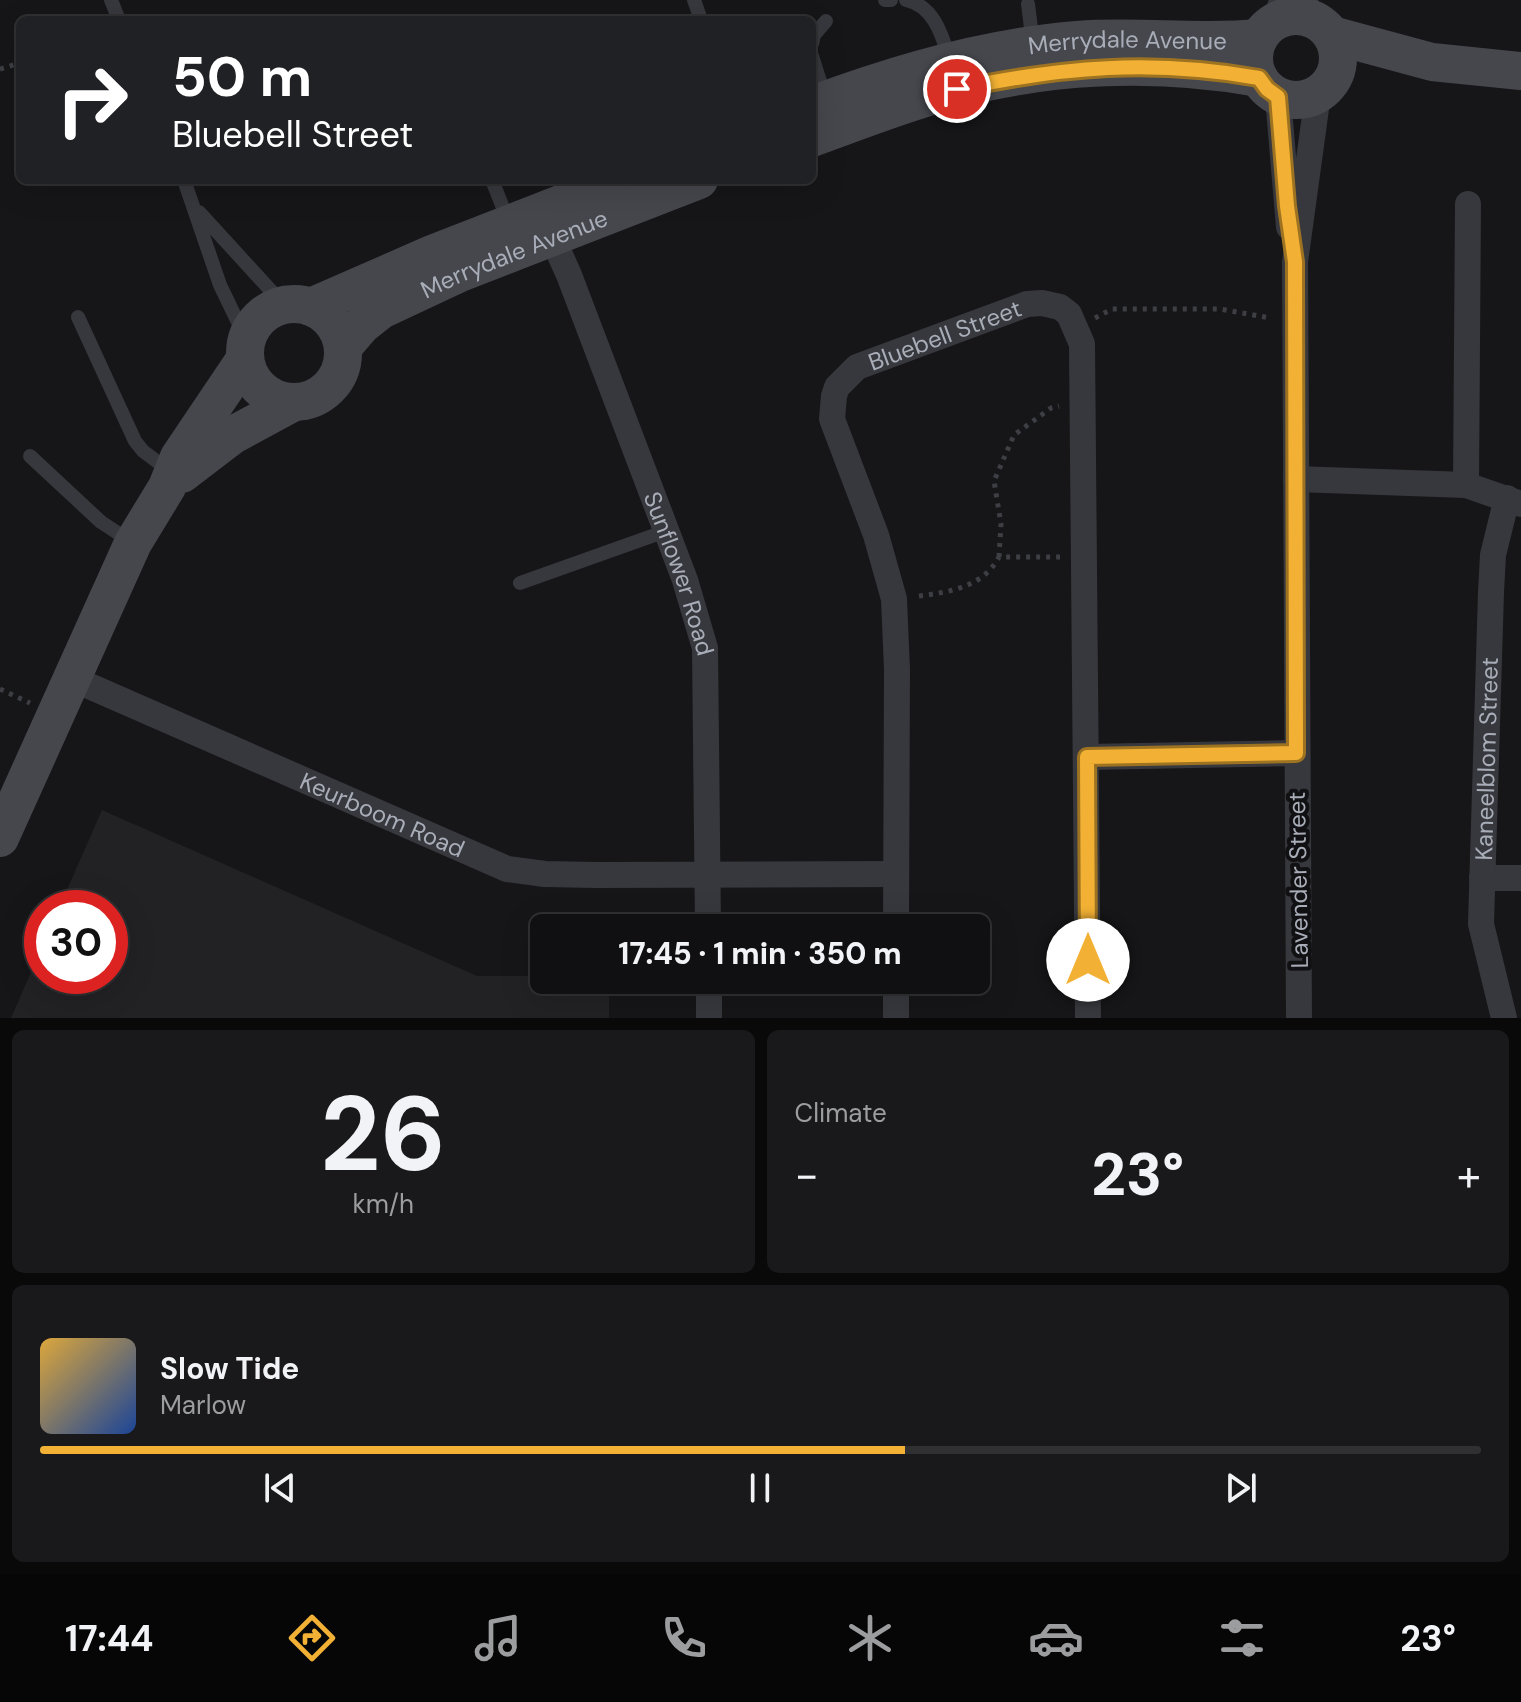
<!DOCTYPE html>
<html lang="en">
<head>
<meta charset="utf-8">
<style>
	:root { --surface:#101012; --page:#19191b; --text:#f1f3f6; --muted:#9c9d9f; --line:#303032; --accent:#f2b134 }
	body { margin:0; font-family:"DM Sans",sans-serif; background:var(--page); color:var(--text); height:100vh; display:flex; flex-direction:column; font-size:30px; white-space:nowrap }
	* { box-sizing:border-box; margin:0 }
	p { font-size:26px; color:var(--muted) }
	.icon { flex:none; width:44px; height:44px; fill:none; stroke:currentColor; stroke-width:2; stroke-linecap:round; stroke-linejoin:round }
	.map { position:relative; height:1018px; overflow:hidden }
	.side { display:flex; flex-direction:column; gap:12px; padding:12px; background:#09090a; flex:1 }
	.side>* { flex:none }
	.top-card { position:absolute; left:16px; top:16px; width:800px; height:168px; border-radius:12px; box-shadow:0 8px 32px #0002,0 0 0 2px var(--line); background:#202124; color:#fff; overflow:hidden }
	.speed { position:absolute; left:24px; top:890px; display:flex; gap:16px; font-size:40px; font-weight:700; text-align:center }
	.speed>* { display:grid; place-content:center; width:104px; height:104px; border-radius:50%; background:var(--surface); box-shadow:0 8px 32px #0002,0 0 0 2px var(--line); line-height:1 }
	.speed .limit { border:12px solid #d22; background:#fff; color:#111 }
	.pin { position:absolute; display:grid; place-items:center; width:68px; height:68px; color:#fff; margin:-34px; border:4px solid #fff; border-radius:50%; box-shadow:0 2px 8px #0007 }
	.me { position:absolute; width:88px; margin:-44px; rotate:0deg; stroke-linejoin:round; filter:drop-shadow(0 0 6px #0008) }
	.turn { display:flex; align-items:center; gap:28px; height:168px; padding:0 24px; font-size:36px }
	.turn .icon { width:104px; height:104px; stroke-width:2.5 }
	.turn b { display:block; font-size:56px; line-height:68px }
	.big { font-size:60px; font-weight:800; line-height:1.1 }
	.side .card { flex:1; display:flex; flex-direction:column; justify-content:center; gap:12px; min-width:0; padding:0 28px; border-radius:12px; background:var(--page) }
	.side .dial { align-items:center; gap:0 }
	.dial b { font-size:104px; line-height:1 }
	.song { display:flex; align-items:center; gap:24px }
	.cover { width:96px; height:96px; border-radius:12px; background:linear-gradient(135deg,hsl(40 70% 55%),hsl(220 70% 35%)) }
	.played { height:8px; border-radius:4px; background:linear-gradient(90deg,var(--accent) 60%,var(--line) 60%) }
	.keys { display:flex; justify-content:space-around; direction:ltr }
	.heat { display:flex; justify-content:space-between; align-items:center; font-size:44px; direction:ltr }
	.side .tiles { flex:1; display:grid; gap:12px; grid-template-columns:1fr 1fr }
	.card:last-child { grid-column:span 2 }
	.trip { position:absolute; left:530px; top:914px; width:460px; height:80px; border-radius:12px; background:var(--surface); box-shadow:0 8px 32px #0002,0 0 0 2px var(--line); font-weight:800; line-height:80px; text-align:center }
	.tab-bar { display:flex; height:128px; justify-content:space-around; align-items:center; background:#060607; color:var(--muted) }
	.tab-bar .icon { width:56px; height:56px }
	.tab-bar .on { color:var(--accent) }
	.tab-bar b { font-size:36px; color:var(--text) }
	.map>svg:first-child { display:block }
	.built { fill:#222225 }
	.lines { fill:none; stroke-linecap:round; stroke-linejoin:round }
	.path { stroke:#3d3f44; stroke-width:5; stroke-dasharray:4 6; stroke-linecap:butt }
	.lane { stroke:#37383d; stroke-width:14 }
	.street { stroke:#37383d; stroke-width:26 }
	.secondary { stroke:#45474d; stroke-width:38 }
	.route-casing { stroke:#9d7322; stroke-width:20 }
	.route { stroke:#f2b134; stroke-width:14 }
	.labels { text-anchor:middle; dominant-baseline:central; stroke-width:8; stroke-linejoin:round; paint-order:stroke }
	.street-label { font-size:24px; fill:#a8adb8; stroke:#111113 }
</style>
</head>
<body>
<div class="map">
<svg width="1521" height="1018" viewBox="0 0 1521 1018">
	<rect width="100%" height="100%" fill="#161618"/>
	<!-- built -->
	<path class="built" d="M102 810 477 976H544V980H609V1018H11L42 947V976H110V908H59Z"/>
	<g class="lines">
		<!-- path -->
		<path class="path" d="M0 69 20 63
			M1095 318 1112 309H1220L1270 318
			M999 557 1001 524 994 481 1014 435 1051 408 1059 406
			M919 596C950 592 983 587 999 557H1060
			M0 689 30 703"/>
		<!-- lane -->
		<path class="lane" d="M111 0 119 20
			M694 0 701 20
			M885 0H891
			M906 0C934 6 942 35 950 60
			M1311 0 1316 21
			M1028 4 1033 44
			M1267 27 1276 0
			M812 44 814 35 826 21
			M812 56 826 100
			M184 180 220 285 247 341
			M492 180 509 223
			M199 212 284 305
			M78 317 135 441 143 451 171 472
			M30 456 101 522 133 543
			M520 583 666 531"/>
		<!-- street -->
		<g class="street">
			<path d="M1278 97 1289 227"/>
			<path id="s1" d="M552 237 569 275 685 580 705 648 708 928"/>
			<path d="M1296 479 1466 485 1521 504"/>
			<path d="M1466 485 1468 204"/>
			<path id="s2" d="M71 678 507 869 545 874 596 875 896 874"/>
			<path d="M1087 757 1296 753"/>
			<path d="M1482 878H1521"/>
			<path id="s3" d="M896 928 897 669 894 599 876 535 832 419 834 396 837 387 857 367 1027 304 1042 303 1060 307 1069 314 1082 344 1088 1018"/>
			<path d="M709 980V1018"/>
			<path d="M896 980V1018"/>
			<path d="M1299 1018 1295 262 1318 94"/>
			<path id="s4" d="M1504 1018 1481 924 1491 592 1493 555 1507 498"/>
		</g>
		<!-- secondary -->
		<g class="secondary">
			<circle cx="1296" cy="58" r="42"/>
			<path d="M1332 35 1432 62 1521 71"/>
			<path id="s5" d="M812 105C897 73 986 47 1077 40 1138 35 1199 44 1259 38"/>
			<path d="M812 138C854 123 896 106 939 94 1043 64 1153 59 1259 78"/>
			<circle cx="294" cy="353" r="49"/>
			<path d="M311 307 432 254 622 180"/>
			<path id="s6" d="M343 347 362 325 381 310 460 273 699 180"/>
			<path d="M182 474 233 435 294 402"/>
			<path d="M0 838 133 543 167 487 179 457 245 359"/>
		</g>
	</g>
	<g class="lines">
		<!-- route casing -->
		<g class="route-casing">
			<path id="route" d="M957 89C1063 67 1151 59 1259 78L1267 89 1278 97 1287 206 1295 262 1296 753 1087 757 1088 960"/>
		</g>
		<!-- route -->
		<use href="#route" class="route"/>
	</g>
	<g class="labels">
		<!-- street labels -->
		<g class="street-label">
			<text stroke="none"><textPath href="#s5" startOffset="324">Merrydale Avenue</textPath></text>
			<text stroke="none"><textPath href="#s6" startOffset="198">Merrydale Avenue</textPath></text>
			<text stroke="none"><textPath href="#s3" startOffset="674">Bluebell Street</textPath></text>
			<text stroke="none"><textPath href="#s1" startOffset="360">Sunflower Road</textPath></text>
			<text stroke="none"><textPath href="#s4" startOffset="262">Kaneelblom Street</textPath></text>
			<text stroke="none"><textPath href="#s2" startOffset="340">Keurboom Road</textPath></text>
			<text transform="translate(1298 880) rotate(-91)">Lavender Street</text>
		</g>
	</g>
</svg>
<div class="speed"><div class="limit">30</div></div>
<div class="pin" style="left:957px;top:89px;background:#d93025"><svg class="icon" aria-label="arrive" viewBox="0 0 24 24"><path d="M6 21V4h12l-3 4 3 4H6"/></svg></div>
<svg class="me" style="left:1088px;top:960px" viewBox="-20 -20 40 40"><circle r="19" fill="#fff"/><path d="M0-13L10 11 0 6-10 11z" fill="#f2b134"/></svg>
<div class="trip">17:45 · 1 min · 350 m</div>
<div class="top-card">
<div class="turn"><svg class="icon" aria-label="right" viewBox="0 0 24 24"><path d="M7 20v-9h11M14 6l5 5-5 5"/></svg><div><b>50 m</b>Bluebell Street</div></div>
</div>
</div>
<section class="side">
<div class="tiles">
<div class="card dial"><b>26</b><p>km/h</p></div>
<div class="card"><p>Climate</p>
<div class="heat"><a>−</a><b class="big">23°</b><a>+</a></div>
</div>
<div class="card">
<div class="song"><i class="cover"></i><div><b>Slow Tide</b><p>Marlow</p></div></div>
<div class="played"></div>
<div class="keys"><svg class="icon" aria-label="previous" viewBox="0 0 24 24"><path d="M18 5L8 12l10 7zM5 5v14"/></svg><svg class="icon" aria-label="pause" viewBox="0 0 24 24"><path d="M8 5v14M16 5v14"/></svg><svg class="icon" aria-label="next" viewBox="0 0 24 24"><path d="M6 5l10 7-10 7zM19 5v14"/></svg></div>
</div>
</div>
</section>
<nav class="tab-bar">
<b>17:44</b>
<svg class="icon on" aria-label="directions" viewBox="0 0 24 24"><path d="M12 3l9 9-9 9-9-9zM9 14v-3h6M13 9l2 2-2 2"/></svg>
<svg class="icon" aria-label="music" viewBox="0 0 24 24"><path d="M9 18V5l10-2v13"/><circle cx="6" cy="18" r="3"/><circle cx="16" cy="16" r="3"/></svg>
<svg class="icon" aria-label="phone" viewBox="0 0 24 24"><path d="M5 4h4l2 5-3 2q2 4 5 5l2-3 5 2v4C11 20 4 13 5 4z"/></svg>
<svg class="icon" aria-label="climate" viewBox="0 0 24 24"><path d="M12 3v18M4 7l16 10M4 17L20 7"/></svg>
<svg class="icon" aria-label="car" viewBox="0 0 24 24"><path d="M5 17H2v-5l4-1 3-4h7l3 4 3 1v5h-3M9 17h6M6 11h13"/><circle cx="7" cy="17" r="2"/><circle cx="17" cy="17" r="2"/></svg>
<svg class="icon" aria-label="filters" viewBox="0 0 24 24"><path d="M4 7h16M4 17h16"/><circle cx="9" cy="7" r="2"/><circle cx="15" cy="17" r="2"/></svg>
<b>23°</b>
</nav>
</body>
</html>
